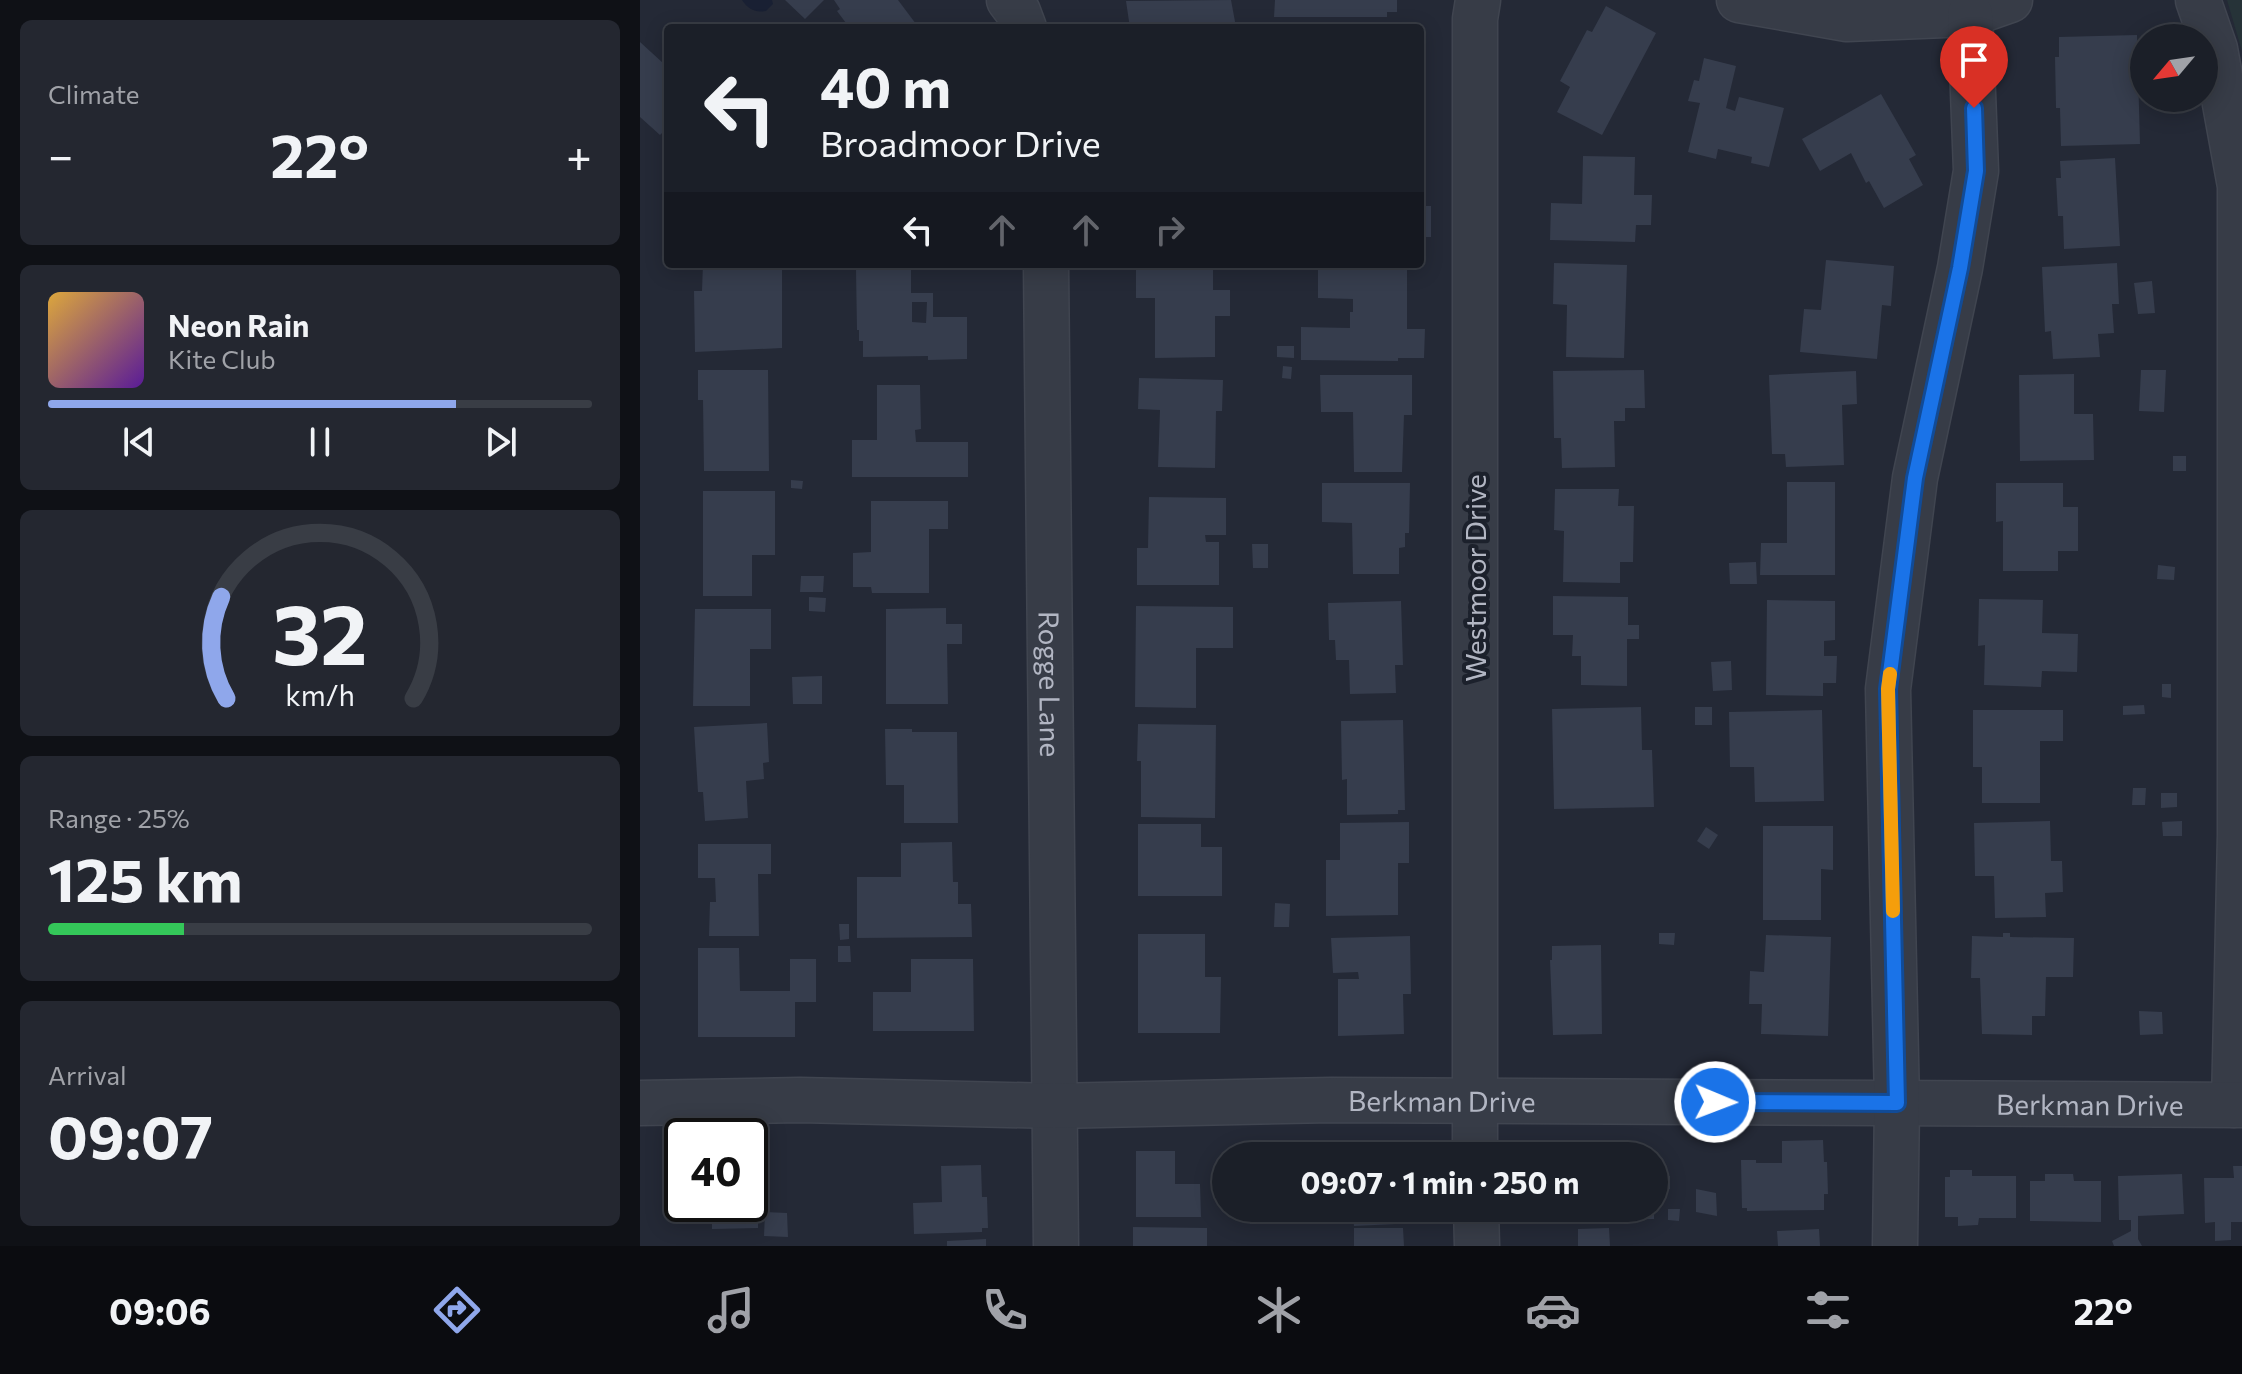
<!DOCTYPE html>
<html lang="en">
<head>
<meta charset="utf-8">
<style>
	:root { --surface:#1b1f28; --page:#242730; --text:#f1f3f6; --muted:#a0a2a8; --line:#393d45; --accent:#8fa7eb }
	body { margin:0; font-family:Commissioner,sans-serif; background:var(--page); color:var(--text); height:100vh; display:flex; flex-direction:column; font-size:30px; white-space:nowrap }
	* { box-sizing:border-box; margin:0 }
	p { font-size:26px; color:var(--muted) }
	.icon { flex:none; width:44px; height:44px; fill:none; stroke:currentColor; stroke-width:2; stroke-linecap:round; stroke-linejoin:round }
	.map { position:relative; flex:1; overflow:hidden }
	.panel { display:flex; flex-direction:column; gap:20px; padding:20px; background:#0f1116; width:640px }
	.panel>* { flex:none }
	.guide { position:absolute; left:24px; top:24px; width:760px; height:244px; border-radius:8px; box-shadow:0 4px 20px #0003,0 0 0 2px var(--line); background:#1b1f28; color:var(--text); overflow:hidden }
	.needle { width:52px; rotate:241deg }
	.buttons { position:absolute; left:1490px; top:24px; display:grid; gap:16px }
	.buttons a { display:grid; place-items:center; width:88px; height:88px; border-radius:50%; background:var(--surface); box-shadow:0 4px 20px #0003,0 0 0 2px var(--line); font-size:40px }
	.speed { position:absolute; left:24px; top:1118px; display:flex; gap:16px; font-size:40px; font-weight:700; text-align:center }
	.speed>* { display:grid; place-content:center; width:104px; height:104px; border-radius:50%; background:var(--surface); box-shadow:0 4px 20px #0003,0 0 0 2px var(--line); line-height:1 }
	.speed .limit { border:4px solid #111; border-radius:12px; background:#fff; color:#111 }
	.pin { position:absolute; display:grid; place-items:center; width:68px; height:68px; color:#fff; margin:-82px -34px; border-radius:50% 50% 50% 0; rotate:-45deg; box-shadow:0 0 8px #0007 }
	.pin .icon { rotate:45deg }
	.me { position:absolute; width:88px; margin:-44px; rotate:91deg; stroke-linejoin:round; filter:drop-shadow(0 0 6px #0008) }
	.turn { display:flex; align-items:center; gap:28px; height:168px; padding:0 24px; font-size:36px }
	.turn .icon { width:104px; height:104px; stroke-width:2.5 }
	.turn b { display:block; font-size:56px; line-height:68px }
	.lanes { display:flex; align-items:center; height:76px; padding:0 24px; background:#0003; justify-content:center; gap:40px; direction:ltr }
	.lanes .off { opacity:.35 }
	.big { font-size:60px; font-weight:700; line-height:1.1 }
	.panel .widget { flex:1; display:flex; flex-direction:column; justify-content:center; gap:12px; min-width:0; padding:0 28px; border-radius:12px; background:var(--page) }
	.panel .dial { align-items:center; gap:0 }
	.dial svg { height:208px; overflow:visible; fill:none; stroke:var(--line); stroke-width:7; stroke-linecap:round; text-anchor:middle }
	.dial text { fill:var(--text); stroke:none }
	.song { display:flex; align-items:center; gap:24px }
	.cover { width:96px; height:96px; border-radius:12px; background:linear-gradient(135deg,hsl(40 70% 55%),hsl(270 70% 35%)) }
	.played { height:8px; border-radius:4px; background:linear-gradient(90deg,var(--accent) 75%,var(--line) 75%) }
	.keys { display:flex; justify-content:space-around; direction:ltr }
	.heat { display:flex; justify-content:space-between; align-items:center; font-size:44px; direction:ltr }
	.charge { height:12px; border-radius:6px; background:linear-gradient(90deg,#34c759 25%,var(--line) 0) }
	.trip { position:absolute; left:572px; top:1142px; width:456px; height:80px; border-radius:40px; background:var(--surface); box-shadow:0 4px 20px #0003,0 0 0 2px var(--line); font-weight:700; line-height:80px; text-align:center }
	.dock { display:flex; height:128px; justify-content:space-around; align-items:center; background:#0b0c10; color:var(--muted) }
	.dock .icon { width:56px; height:56px }
	.dock .current { color:var(--accent) }
	.dock b { font-size:36px; color:var(--text) }
	main { display:flex; flex:1; min-height:0 }
	.map>svg:first-child { display:block }
	.green { fill:#263338 }
	.water { fill:#192033 }
	.building { fill:#363d4d; fill-rule:evenodd }
	.lines { fill:none; stroke-linecap:round; stroke-linejoin:round }
	.minor-casing { stroke:#404550; stroke-width:47 }
	.minor { stroke:#373c47; stroke-width:44 }
	.route-casing { stroke:#114b97; stroke-width:20 }
	.route { stroke:#1a73e8; stroke-width:14 }
	.slow { stroke:#f59e0b; stroke-width:14 }
	.labels { text-anchor:middle; dominant-baseline:central; stroke-width:8; stroke-linejoin:round; paint-order:stroke }
	.street-label { font-size:28px; fill:#b2b6c3; stroke:#1c212c }
</style>
</head>
<body>
<main>
<section class="panel">
<div class="widget"><p>Climate</p>
<div class="heat"><a>−</a><b class="big">22°</b><a>+</a></div>
</div>
<div class="widget">
<div class="song"><i class="cover"></i><div><b>Neon Rain</b><p>Kite Club</p></div></div>
<div class="played"></div>
<div class="keys"><svg class="icon" aria-label="previous" viewBox="0 0 24 24"><path d="M18 5L8 12l10 7zM5 5v14"/></svg><svg class="icon" aria-label="pause" viewBox="0 0 24 24"><path d="M8 5v14M16 5v14"/></svg><svg class="icon" aria-label="next" viewBox="0 0 24 24"><path d="M6 5l10 7-10 7zM19 5v14"/></svg></div>
</div>
<div class="widget dial"><svg viewBox="0 0 100 80">
<path d="M14 69A42 42 0 1 1 86 69"/>
<path d="M14 69A42 42 0 0 1 12 30" stroke="#8fa7eb"/>
<text x="50" y="56" font-size="32" font-weight="700">32</text>
<text x="50" y="72" font-size="11">km/h</text>
</svg></div>
<div class="widget"><p>Range · 25%</p><b class="big">125 km</b><div class="charge"></div></div>
<div class="widget"><p>Arrival</p><b class="big">09:07</b></div>
</section>
<div class="map">
<svg width="1602" height="1246" viewBox="0 0 1602 1246">
	<rect width="100%" height="100%" fill="#242936"/>
	<!-- green -->
	<path class="green" d="M1587 0H1602V51Z"/>
	<!-- water -->
	<path class="water" d="M102 0H132L133 4 126 11C115 13 108 9 102 0Z"/>
	<!-- building -->
	<path class="building" d="M145 0H184L165 19Z
		M194 0H258L279 28H200L206 23 197 11 200 9Z
		M591 0 596 27 590 28H490L486 1Z
		M635 0H757V12H747V17H634Z
		M966 6 1016 33 962 135 917 112 930 87 920 81 947 30 952 32Z
		M1497 35 1500 144 1421 146 1420 108H1416L1415 57H1419V37Z
		M0 42 23 63 28 56V127L20 135 0 117Z
		M1064 58 1096 66 1086 108 1095 111 1099 97 1144 108 1129 167 1111 163 1112 157 1078 149 1076 159 1048 152 1060 103 1048 101 1054 80 1059 81Z
		M1241 94 1276 155 1269 159 1283 185 1244 208 1229 181 1226 183 1211 153 1180 171 1162 139Z
		M943 156 995 157 994 195H1012L1011 225H996L995 242 910 240 911 203 942 204Z
		M1475 158 1480 246 1424 249 1423 216H1418L1416 178H1421L1420 161Z
		M780 206H791V237H780Z
		M1186 260 1254 266 1251 306 1242 305 1237 359 1160 352 1164 309 1181 310Z
		M914 263 987 265 984 358 926 357 927 305 913 304Z
		M1477 263 1479 304H1472L1474 333 1458 334 1460 357 1413 359 1411 331 1405 332 1402 267Z
		M63 264H142V348L55 352 54 291H62Z
		M164 264H181L180 269H164Z
		M244 264H271V293H293V317H327V359L288 360V356L223 357V341H219V330H217L216 270H234V266H244ZM272 302H287L286 323 272 322Z
		M496 264H573V290H590V316H575V357L515 358V298H496Z
		M678 264H767V329H785L784 358H758V361L661 360V327L710 328V312H713V299L678 298Z
		M1512 281 1515 313 1498 314 1494 283Z
		M637 346H654V358L637 357Z
		M643 366 652 367 651 379 642 378Z
		M58 370H128L129 471H64L63 400H58Z
		M1004 370 1005 408H985V421H974L975 467 922 468 921 438H914L913 371Z
		M1501 370H1526L1524 412 1499 411Z
		M1216 371 1217 404 1202 405 1204 465 1146 467 1145 454H1132L1129 375Z
		M1434 374V414H1453L1454 460 1380 461 1379 375Z
		M680 375H772V415H764L762 472H714L713 412H681Z
		M499 378 583 380 582 411H576L575 468 518 467 520 410 498 409Z
		M237 385H280L281 429 275 430 276 442H328V477H212V440H237Z
		M1533 456H1546V471H1533Z
		M151 480 163 481 162 489 151 488Z
		M1147 482H1195V575H1120L1121 543H1147Z
		M682 483H770L769 533H765V547L759 548V574H713L712 523 682 522Z
		M1356 483H1423V507H1438V551H1418V571H1363V521L1356 522Z
		M915 489H979L978 506H994L993 562H980V583L923 582 924 531 914 530Z
		M63 491H135V555H112V596H63Z
		M509 497 586 498V535H565L566 542H579V585H497V548H508Z
		M231 501H308V529H289V593H232L231 587H213V553L231 552Z
		M612 544H628V568H613Z
		M1116 562 1117 584H1090L1089 563Z
		M1518 565 1535 567 1534 580 1517 579Z
		M161 576H184L183 592H160Z
		M913 596 988 597V625H999V639H987V686L941 685V656H932L933 635H913Z
		M169 597 186 598 185 612 169 611Z
		M1339 599 1403 600 1402 633 1438 634 1437 672 1402 671 1401 687 1344 685 1345 645 1338 646Z
		M1127 600 1195 601V640L1184 641V656H1197L1196 683H1183V696L1126 695Z
		M761 601 763 665H755L756 693 710 694 709 660H696L695 640H689L688 603Z
		M496 606 593 607V648H556V708L495 707Z
		M306 608V624H322V644H307L308 704H246V609Z
		M55 609H131V649H110V706H53Z
		M1091 661 1092 690 1073 691 1071 662Z
		M182 676V704H153L152 677Z
		M1522 684H1531V698L1522 697Z
		M1504 705 1505 714 1483 715V706Z
		M1001 707 1002 750H1012L1014 807 914 809 912 709Z
		M1055 707H1072V725H1055Z
		M1182 710 1184 801 1115 802 1114 767H1090L1089 712Z
		M1333 710H1423V741H1400V803H1342V767H1333Z
		M763 720 765 810H758V814L707 815V779L702 780 701 721Z
		M127 723 129 762 123 763 124 779 106 781 108 818 65 821 63 792H58L54 727Z
		M498 724 576 725 575 818 501 817V761H497Z
		M245 729H272V732H317L318 823H264V785H246Z
		M1493 788H1506L1505 805H1492Z
		M1521 793H1537V807L1521 808Z
		M1410 821 1411 861H1422L1423 892 1405 893 1406 917 1355 918 1354 876H1335L1334 823Z
		M1542 821V836H1523L1522 822Z
		M769 822V863H758V915L686 916V860H700V823Z
		M498 824H561V847H582V896H498Z
		M1123 826H1193V870L1181 869V920H1123Z
		M1066 827 1078 835 1069 849 1057 841Z
		M312 842 313 882H318V904H331L332 937 217 938V877H261V843Z
		M58 844H131V874H118L119 936H69L70 902H76L75 878H58Z
		M635 903 650 904 649 927H634Z
		M199 924H209V939L200 940Z
		M1019 933H1035L1034 945 1019 944Z
		M1363 933H1370V937L1434 938 1433 977H1406L1405 1016H1392V1035L1342 1034 1340 978H1331L1332 936 1363 937Z
		M498 934H565V977H581L580 1033H498Z
		M1126 935 1191 937 1188 1036 1121 1034 1122 1004H1109L1110 971 1124 972Z
		M770 936 771 994H763L764 1034 698 1036V979H719L718 972 693 973 691 938Z
		M961 945 962 1034 913 1035 910 960H912V946Z
		M198 946H210L211 962H198Z
		M58 948H99L100 991H150V959H176V1002H155V1037H58Z
		M271 959H333L334 1031H233V992H271Z
		M1499 1011 1522 1012 1523 1034 1500 1035Z
		M1183 1140 1184 1162H1187L1188 1194H1184V1210L1107 1211V1208H1102L1101 1160H1116V1163H1142V1141Z
		M959 1146H1000V1156H958Z
		M496 1151H535V1184H560L561 1217H496Z
		M341 1165 342 1197H347L348 1228H342V1232L274 1234 273 1203 302 1202 301 1166Z
		M1593 1166H1602V1222H1591V1240L1575 1241V1222L1565 1223 1564 1178H1594Z
		M110 1167H113V1172H126L127 1209 118 1210V1228L72 1229V1204H110Z
		M1310 1170H1332V1176H1376V1218H1339L1338 1225 1318 1226V1217H1305V1177H1310Z
		M1405 1174H1433L1434 1181H1461V1222L1390 1221V1181H1405Z
		M1542 1174 1544 1214 1498 1216V1239L1502 1246H1474L1472 1241 1491 1231V1220H1479L1478 1176Z
		M1018 1175 1030 1176V1189H1018Z
		M1056 1189 1076 1193 1077 1216 1056 1212Z
		M694 1208H756V1224L714 1226 713 1217 694 1218Z
		M959 1208H1014V1219L959 1220Z
		M1028 1209H1040L1039 1221 1028 1220Z
		M125 1212 147 1213 148 1237 124 1236Z
		M610 1212H624V1224H610Z
		M493 1227 567 1228V1246H493Z
		M714 1228H763L764 1246H714Z
		M969 1228 970 1246H938V1229Z
		M1179 1229 1180 1246H1138L1137 1231Z
		M346 1239V1246H307V1241Z"/>
	<g class="lines">
		<!-- minor casing -->
		<g class="minor-casing">
			<g id="minor">
				<path d="M369 0 378 12 384 28"/>
				<path d="M1099 0 1207 19 1330 14 1370 0"/>
				<path d="M1558 0 1575 49 1600 186V835L1594 1105"/>
				<path id="s1" d="M406 264 416 1246"/>
				<path id="s2" d="M0 1103 160 1100 414 1106 692 1100 1602 1105"/>
				<path d="M835 1156V19L838 0"/>
				<path d="M836 1208 837 1246"/>
				<path d="M1255 1246 1257 1103 1248 689 1275 478 1320 268 1336 171 1330 14"/>
			</g>
		</g>
		<!-- minor -->
		<use href="#minor" class="minor"/>
	</g>
	<g class="lines">
		<!-- route casing -->
		<g class="route-casing">
			<path id="route" d="M1075 1102 1257 1103 1248 689 1275 478 1320 268 1336 171 1334 108"/>
		</g>
		<!-- route -->
		<use href="#route" class="route"/>
		<!-- slow -->
		<path class="slow" d="M1250 674 1248 689 1253 911"/>
	</g>
	<g class="labels">
		<!-- street labels -->
		<g class="street-label">
			<text transform="translate(835 578) rotate(-90)">Westmoor Drive</text>
			<text stroke="none"><textPath href="#s1" startOffset="420">Rogge Lane</textPath></text>
			<text stroke="none"><textPath href="#s2" startOffset="802">Berkman Drive</textPath></text>
			<text stroke="none"><textPath href="#s2" startOffset="1450">Berkman Drive</textPath></text>
		</g>
	</g>
</svg>
<div class="buttons">
<a><svg class="needle" viewBox="-14 -14 28 28"><path d="M0-13l5 13h-10z" fill="#e53935"/><path d="M0 13l5-13h-10z" fill="#a0a2a8"/></svg></a>
</div>
<div class="speed"><div class="limit">40</div></div>
<div class="pin" style="left:1334px;top:108px;background:#d93025"><svg class="icon" aria-label="arrive" viewBox="0 0 24 24"><path d="M6 21V4h12l-3 4 3 4H6"/></svg></div>
<svg class="me" style="left:1075px;top:1102px" viewBox="-20 -20 40 40"><circle r="17" fill="#1a73e8" stroke="#fff" stroke-width="3"/><path d="M0-11L8 9 0 5-8 9z" fill="#fff"/></svg>
<div class="trip">09:07 · 1 min · 250 m</div>
<div class="guide">
<div class="turn"><svg class="icon" aria-label="left" viewBox="0 0 24 24"><path d="M17 20v-9H6M10 6l-5 5 5 5"/></svg><div><b>40 m</b>Broadmoor Drive</div></div>
<div class="lanes"><svg class="icon" aria-label="left" viewBox="0 0 24 24"><path d="M17 20v-9H6M10 6l-5 5 5 5"/></svg><svg class="icon off" aria-label="ahead" viewBox="0 0 24 24"><path d="M12 20V5M6 11l6-6 6 6"/></svg><svg class="icon off" aria-label="ahead" viewBox="0 0 24 24"><path d="M12 20V5M6 11l6-6 6 6"/></svg><svg class="icon off" aria-label="right" viewBox="0 0 24 24"><path d="M7 20v-9h11M14 6l5 5-5 5"/></svg></div>
</div>
</div>
</main>
<nav class="dock">
<b>09:06</b>
<svg class="icon current" aria-label="directions" viewBox="0 0 24 24"><path d="M12 3l9 9-9 9-9-9zM9 14v-3h6M13 9l2 2-2 2"/></svg>
<svg class="icon" aria-label="music" viewBox="0 0 24 24"><path d="M9 18V5l10-2v13"/><circle cx="6" cy="18" r="3"/><circle cx="16" cy="16" r="3"/></svg>
<svg class="icon" aria-label="phone" viewBox="0 0 24 24"><path d="M5 4h4l2 5-3 2q2 4 5 5l2-3 5 2v4C11 20 4 13 5 4z"/></svg>
<svg class="icon" aria-label="climate" viewBox="0 0 24 24"><path d="M12 3v18M4 7l16 10M4 17L20 7"/></svg>
<svg class="icon" aria-label="car" viewBox="0 0 24 24"><path d="M5 17H2v-5l4-1 3-4h7l3 4 3 1v5h-3M9 17h6M6 11h13"/><circle cx="7" cy="17" r="2"/><circle cx="17" cy="17" r="2"/></svg>
<svg class="icon" aria-label="filters" viewBox="0 0 24 24"><path d="M4 7h16M4 17h16"/><circle cx="9" cy="7" r="2"/><circle cx="15" cy="17" r="2"/></svg>
<b>22°</b>
</nav>
</body>
</html>
